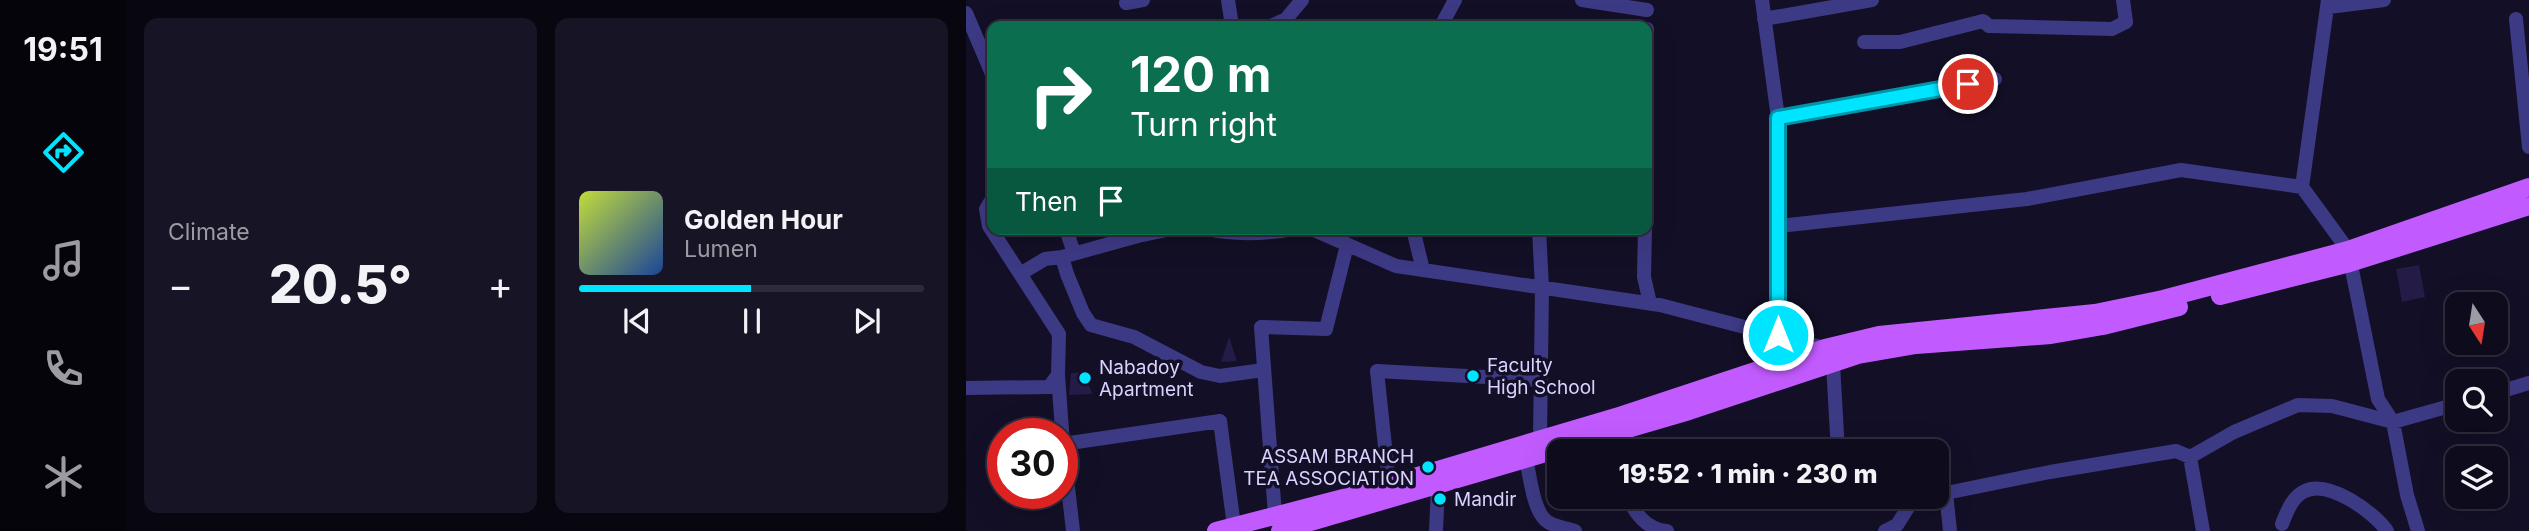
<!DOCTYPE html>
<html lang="en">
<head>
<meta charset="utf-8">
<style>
	:root { --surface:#0e0b1c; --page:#171425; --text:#f1f3f6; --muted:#9b9ba3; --line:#2e2b3b; --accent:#00e5ff }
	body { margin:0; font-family:Inter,sans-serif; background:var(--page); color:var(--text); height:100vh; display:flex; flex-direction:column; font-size:26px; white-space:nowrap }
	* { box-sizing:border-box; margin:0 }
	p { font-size:23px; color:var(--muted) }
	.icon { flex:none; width:38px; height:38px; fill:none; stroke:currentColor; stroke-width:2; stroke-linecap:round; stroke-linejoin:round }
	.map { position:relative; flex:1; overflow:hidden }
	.side { display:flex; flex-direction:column; gap:18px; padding:18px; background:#08060f; width:840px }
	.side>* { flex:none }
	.banner { position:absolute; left:21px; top:21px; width:665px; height:214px; border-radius:14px; box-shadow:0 7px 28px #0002,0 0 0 2px var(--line); background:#0b6e4f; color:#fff; overflow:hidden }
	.needle { width:46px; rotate:168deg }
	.tools { position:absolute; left:1479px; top:292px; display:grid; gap:14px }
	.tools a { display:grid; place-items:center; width:63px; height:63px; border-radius:14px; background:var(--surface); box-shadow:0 7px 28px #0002,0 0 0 2px var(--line); font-size:35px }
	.speed { position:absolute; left:21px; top:418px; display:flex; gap:14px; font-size:35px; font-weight:700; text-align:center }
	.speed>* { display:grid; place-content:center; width:91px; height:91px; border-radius:50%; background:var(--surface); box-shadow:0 7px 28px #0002,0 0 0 2px var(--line); line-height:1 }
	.speed .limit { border:10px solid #d22; background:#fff; color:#111 }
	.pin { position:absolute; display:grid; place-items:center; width:60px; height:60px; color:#fff; margin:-30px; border:4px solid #fff; border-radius:50%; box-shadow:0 2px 7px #0007 }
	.me { position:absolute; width:77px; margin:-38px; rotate:0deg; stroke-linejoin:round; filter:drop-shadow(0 0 5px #0008) }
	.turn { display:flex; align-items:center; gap:24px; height:147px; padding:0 28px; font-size:32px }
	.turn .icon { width:91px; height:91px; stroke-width:2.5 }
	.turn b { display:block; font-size:49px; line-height:60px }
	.then { display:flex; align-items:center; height:66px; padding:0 28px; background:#0003; gap:14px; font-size:26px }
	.big { font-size:52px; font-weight:800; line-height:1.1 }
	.side .widget { flex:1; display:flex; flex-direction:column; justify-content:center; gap:10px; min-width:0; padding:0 24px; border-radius:14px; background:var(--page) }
	.song { display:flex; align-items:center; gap:21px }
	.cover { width:84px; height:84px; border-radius:10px; background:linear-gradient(135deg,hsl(70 70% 55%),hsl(220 70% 35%)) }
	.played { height:7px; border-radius:4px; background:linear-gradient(90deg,var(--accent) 50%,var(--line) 50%) }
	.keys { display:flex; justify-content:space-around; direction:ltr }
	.heat { display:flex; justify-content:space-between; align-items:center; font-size:38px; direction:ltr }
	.side .tiles { flex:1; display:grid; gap:18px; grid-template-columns:repeat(2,1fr) }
	.trip { position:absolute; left:581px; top:439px; width:402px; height:70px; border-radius:14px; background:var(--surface); box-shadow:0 7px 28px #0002,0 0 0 2px var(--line); font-weight:800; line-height:70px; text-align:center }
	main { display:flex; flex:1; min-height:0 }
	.tabs { display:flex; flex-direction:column; width:126px; justify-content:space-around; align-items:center; background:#06040b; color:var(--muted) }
	.tabs .icon { width:49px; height:49px }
	.tabs .selected { color:var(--accent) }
	.tabs b { font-size:32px; color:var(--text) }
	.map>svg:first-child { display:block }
	.building { fill:#241b47 }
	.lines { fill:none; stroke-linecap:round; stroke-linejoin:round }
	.minor { stroke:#3d3a85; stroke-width:14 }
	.major { stroke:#c25bff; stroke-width:18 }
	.route-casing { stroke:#0095a6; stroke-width:18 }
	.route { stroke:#00e5ff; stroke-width:12 }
	.poi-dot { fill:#00e5ff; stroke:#130f26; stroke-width:2.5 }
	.labels { text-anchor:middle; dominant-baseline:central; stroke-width:7; stroke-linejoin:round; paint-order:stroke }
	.poi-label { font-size:19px; fill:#d9d4ff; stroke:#130f26; text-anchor:start }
</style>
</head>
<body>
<main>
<nav class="tabs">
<b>19:51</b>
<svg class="icon selected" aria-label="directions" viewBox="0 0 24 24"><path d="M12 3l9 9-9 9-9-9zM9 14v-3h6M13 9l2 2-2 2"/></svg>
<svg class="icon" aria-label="music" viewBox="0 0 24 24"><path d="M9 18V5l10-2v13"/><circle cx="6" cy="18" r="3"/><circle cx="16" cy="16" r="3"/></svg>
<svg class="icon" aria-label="phone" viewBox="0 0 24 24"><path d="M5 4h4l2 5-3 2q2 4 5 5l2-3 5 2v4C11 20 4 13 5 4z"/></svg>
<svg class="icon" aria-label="climate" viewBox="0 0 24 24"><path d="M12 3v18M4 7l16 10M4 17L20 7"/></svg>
</nav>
<section class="side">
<div class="tiles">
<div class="widget"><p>Climate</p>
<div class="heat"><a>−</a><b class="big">20.5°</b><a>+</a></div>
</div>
<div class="widget">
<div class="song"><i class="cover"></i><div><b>Golden Hour</b><p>Lumen</p></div></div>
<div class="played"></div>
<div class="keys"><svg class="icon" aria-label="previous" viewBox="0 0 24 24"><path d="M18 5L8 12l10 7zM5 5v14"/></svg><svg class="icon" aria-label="pause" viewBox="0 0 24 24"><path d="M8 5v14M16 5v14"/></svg><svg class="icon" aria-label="next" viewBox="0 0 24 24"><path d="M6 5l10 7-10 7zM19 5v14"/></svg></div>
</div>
</div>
</section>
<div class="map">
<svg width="1563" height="531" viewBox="0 0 1563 531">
	<rect width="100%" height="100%" fill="#130f26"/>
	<!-- building -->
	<path class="building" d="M1453 265 1459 297 1436 302 1430 269Z
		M263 337 271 361 255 362Z
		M119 372 126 394 103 395 105 373Z"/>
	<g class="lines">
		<!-- minor -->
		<path class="minor" d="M262 0 266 26
			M616 0 681 10
			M796 0 812 118V335
			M1362 0 1336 187 1382 250 1412 399 1427 422 1441 495 1452 531
			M160 3 177 0
			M1363 7 1418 0
			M0 13 26 74
			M798 19 906 0
			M1550 19 1563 147
			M305 26 320 19 336 0
			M475 26 489 0
			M681 29V102
			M898 42H934L1017 21 1023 26 1146 29 1160 22 1157 0
			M812 118 1029 79
			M813 226 1061 199 1215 170 1336 187
			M100 229 108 253
			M241 229C269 235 299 234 326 229
			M346 229 430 266 694 305 859 348 867 364 872 452
			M447 229 457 270
			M573 229 576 288 574 439
			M679 229 678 277 684 303
			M172 236 205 229
			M96 257 101 274 117 313 125 325 168 337 235 372 254 376 297 370
			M54 274 79 259 96 257 172 236 182 229
			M92 375 97 444 254 421 268 526
			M0 388 83 387 92 375 93 334 23 226 20 209 26 199
			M1530 393 1563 383
			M638 426 645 452
			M97 444 107 531
			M1224 457 1237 531
			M560 459C564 475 567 513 582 522 589 527 601 528 609 531
			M423 484 411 371 575 380
			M980 493 1084 472 1210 451 1224 457 1268 432 1332 405 1366 406 1427 422 1491 404
			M971 494 980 493 984 531
			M661 497C670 514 680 529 701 531
			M309 515 295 327 360 329 381 245
			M1316 524C1321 512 1325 499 1337 492 1361 478 1408 512 1421 531
			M470 531 472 486
			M919 531 931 525 948 498 953 497"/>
		<!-- major -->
		<path class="major" d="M1254 296 1384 263 1563 206
			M250 531 381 497 656 415 859 348 913 335 1129 313 1197 299 1382 250 1563 187
			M314 531 723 411 892 355 950 345 1085 335 1137 326 1213 307"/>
	</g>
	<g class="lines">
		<!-- route casing -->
		<g class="route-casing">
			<path id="route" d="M812 335V118L1002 84"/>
		</g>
		<!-- route -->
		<use href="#route" class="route"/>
	</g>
	<!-- markers -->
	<g class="poi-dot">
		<circle cx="507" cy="376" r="7"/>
		<circle cx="119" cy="378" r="7"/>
		<circle cx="462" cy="467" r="7"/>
		<circle cx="474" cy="499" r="7"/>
	</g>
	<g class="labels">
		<!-- poi labels -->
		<g class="poi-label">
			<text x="521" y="365">Faculty<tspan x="521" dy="22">High School</tspan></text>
			<text x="133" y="367">Nabadoy<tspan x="133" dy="22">Apartment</tspan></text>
			<text x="448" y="456" text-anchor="end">ASSAM BRANCH<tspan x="448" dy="22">TEA ASSOCIATION</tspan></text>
			<text x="488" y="499">Mandir</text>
		</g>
	</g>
</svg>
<div class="tools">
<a><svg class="needle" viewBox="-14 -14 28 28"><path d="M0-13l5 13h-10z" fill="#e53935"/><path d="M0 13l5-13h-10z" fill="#9b9ba3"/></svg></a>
<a><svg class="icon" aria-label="search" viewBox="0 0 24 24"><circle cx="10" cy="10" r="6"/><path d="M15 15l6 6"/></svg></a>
<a><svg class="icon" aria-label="layers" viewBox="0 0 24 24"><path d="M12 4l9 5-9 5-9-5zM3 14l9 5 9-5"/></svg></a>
</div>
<div class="speed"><div class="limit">30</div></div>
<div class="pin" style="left:1002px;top:84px;background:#d93025"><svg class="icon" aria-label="arrive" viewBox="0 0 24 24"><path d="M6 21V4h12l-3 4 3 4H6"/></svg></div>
<svg class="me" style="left:812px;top:335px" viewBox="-20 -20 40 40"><circle r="17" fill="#00e5ff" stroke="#fff" stroke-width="3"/><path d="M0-11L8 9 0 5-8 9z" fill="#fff"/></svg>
<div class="trip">19:52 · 1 min · 230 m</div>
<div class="banner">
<div class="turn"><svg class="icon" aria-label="right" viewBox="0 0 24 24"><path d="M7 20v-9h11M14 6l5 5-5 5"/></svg><div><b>120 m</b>Turn right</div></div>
<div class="then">Then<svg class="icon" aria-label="arrive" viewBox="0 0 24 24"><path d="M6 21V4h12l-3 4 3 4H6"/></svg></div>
</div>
</div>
</main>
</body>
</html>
